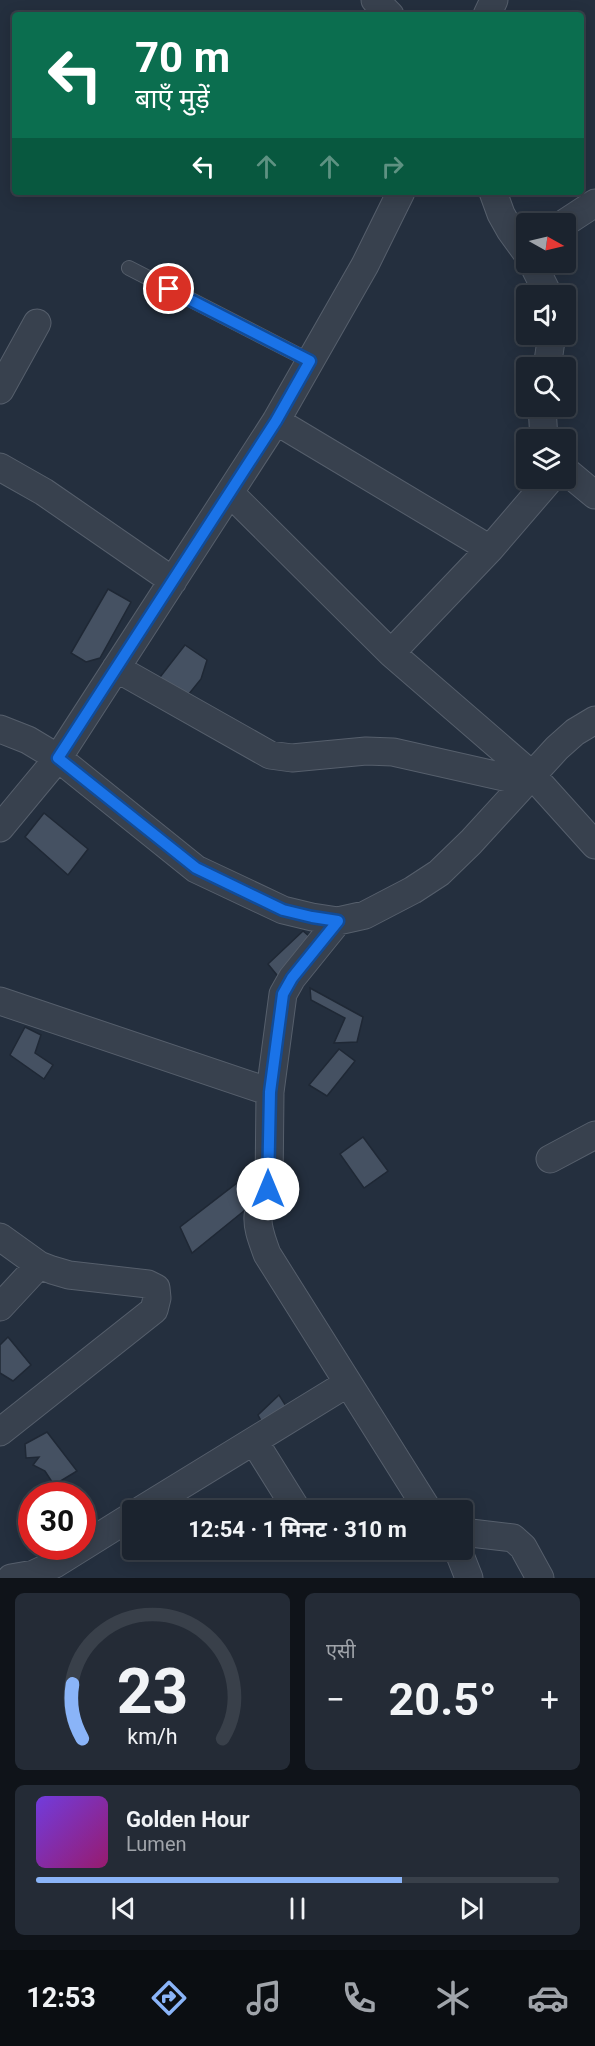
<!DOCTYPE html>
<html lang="hi">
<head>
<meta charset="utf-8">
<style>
	:root { --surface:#1b232e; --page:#242b36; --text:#f1f3f6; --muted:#a0a4aa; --line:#39404a; --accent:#8ab4f8 }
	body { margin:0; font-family:Roboto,"Noto Sans Devanagari",sans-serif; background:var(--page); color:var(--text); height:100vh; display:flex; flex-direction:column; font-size:22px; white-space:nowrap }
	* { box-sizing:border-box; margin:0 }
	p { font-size:20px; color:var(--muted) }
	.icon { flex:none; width:33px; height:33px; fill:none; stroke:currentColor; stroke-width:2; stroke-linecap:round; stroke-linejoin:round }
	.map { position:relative; height:1578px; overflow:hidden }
	.details { display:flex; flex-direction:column; gap:15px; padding:15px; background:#0f1319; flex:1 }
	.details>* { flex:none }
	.guide { position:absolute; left:12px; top:12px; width:572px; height:183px; border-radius:6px; box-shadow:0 3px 15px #0003,0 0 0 2px var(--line); background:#0b6e4f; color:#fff; overflow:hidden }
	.needle { width:39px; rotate:98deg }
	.fabs { position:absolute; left:516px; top:213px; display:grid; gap:12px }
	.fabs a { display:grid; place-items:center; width:60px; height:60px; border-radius:6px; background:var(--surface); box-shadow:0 3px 15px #0003,0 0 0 2px var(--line); font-size:30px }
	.speed { position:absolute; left:18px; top:1482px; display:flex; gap:12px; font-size:30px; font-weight:700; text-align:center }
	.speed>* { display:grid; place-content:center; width:78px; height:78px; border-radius:50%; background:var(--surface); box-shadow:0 3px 15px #0003,0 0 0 2px var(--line); line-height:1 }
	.speed .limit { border:9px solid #d22; background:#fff; color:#111 }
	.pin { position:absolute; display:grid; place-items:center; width:51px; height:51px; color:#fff; margin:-26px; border:3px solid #fff; border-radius:50%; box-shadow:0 2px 6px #0007 }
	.me { position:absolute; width:66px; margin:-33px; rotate:0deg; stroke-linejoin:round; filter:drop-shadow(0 0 4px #0008) }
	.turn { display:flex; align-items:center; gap:21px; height:126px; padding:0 24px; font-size:27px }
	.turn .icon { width:78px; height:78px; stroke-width:2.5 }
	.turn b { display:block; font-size:42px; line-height:51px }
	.lanes { display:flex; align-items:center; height:57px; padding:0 24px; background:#0003; justify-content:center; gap:30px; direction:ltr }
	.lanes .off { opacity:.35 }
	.big { font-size:45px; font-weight:700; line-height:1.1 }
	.details .tile { flex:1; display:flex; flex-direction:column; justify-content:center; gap:9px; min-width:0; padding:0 21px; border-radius:9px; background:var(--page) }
	.details .dial { align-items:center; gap:0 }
	.dial svg { height:156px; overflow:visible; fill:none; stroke:var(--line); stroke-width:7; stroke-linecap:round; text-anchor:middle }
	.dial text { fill:var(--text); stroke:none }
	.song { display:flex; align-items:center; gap:18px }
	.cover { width:72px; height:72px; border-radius:9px; background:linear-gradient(135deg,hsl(260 70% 55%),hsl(320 70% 35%)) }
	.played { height:6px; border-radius:3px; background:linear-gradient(90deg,var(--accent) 70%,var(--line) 70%) }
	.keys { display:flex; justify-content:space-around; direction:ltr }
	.heat { display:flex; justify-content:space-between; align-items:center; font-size:33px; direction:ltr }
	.details .tiles { flex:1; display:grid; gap:15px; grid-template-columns:1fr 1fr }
	.tile:last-child { grid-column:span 2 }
	.trip { position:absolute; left:122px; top:1500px; width:351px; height:60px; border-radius:6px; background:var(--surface); box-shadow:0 3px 15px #0003,0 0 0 2px var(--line); font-weight:700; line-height:60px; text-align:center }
	.tab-bar { display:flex; height:96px; justify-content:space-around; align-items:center; background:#0b0e12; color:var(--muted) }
	.tab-bar .icon { width:42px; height:42px }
	.tab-bar .selected { color:var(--accent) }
	.tab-bar b { font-size:27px; color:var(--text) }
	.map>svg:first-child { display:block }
	.building { fill:#455162; stroke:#1f2835; stroke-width:1.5 }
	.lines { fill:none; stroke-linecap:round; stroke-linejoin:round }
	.service-casing { stroke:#565f6c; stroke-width:16 }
	.minor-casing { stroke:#565f6c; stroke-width:29 }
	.service { stroke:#38414e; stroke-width:14 }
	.minor { stroke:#38414e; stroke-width:27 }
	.route-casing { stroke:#114b97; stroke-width:15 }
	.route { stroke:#1a73e8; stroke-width:10 }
</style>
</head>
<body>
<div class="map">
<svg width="595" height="1578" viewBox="0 0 595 1578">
	<rect width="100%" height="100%" fill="#242f3e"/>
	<!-- building -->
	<path class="building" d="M108 589 131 602 100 658 86 662 71 653Z
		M185 645 207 660 201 679 184 700 157 681Z
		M44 813 88 849 68 875 25 837Z
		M303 931 316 942 281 980 268 964Z
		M310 988 363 1017 357 1042 334 1043 345 1018 311 1000Z
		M25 1027 41 1035 35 1053 53 1065 44 1079 10 1055Z
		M339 1049 355 1061 327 1096 309 1085Z
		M363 1137 388 1171 364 1188 340 1154Z
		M259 1166 266 1193 192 1253 180 1227Z
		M8 1337 31 1365 13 1381 0 1373V1345Z
		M279 1395 291 1414 267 1432 258 1415Z
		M47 1432 77 1471 54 1485 45 1471 33 1465 39 1457 26 1458 25 1444Z"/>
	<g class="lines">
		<!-- service casing -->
		<g class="service-casing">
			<path id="service" d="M129 268 310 361"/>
		</g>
		<!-- minor casing -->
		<g class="minor-casing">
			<path id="minor" d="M375 0 390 15
				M487 15 494 0
				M493 192 501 214 510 230 526 252
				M563 224 595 203
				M532 262 549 296
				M547 368 552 334
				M0 390 37 323
				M542 406 544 440
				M276 421 490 549
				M0 467 44 492 173 581
				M566 471 595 495
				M230 493 391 653 532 775 595 845
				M391 653 490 549 551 478
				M116 668 270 755 292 758 366 751 393 752 526 782
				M0 729 28 740 58 758 196 869 283 910 312 917 338 921 365 915 413 890 439 873 471 842 557 748 575 732 595 720
				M0 828 58 758 276 421 365 265 401 192
				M338 921 292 978 283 994 270 1092 269 1189C267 1199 260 1207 258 1216 257 1229 263 1242 267 1254L428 1510
				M0 1001 270 1092
				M550 1159 595 1135
				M0 1237 39 1265 52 1270 69 1275 148 1284 156 1288 157 1298 154 1310 0 1432
				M0 1307 39 1265
				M254 1441 297 1510
				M141 1510 348 1383
				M462 1532 513 1538 523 1547 540 1578
				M458 1550 469 1578
				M11 1578 34 1574 55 1564 132 1516"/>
		</g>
		<!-- service -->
		<use href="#service" class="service"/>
		<!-- minor -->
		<use href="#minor" class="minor"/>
	</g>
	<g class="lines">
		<!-- route casing -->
		<g class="route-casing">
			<path id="route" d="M169 289 310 361 276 421 58 758 196 868 283 910 312 917 338 921 292 978 283 994 270 1092 268 1189"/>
		</g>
		<!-- route -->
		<use href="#route" class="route"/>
	</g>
</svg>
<div class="fabs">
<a><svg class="needle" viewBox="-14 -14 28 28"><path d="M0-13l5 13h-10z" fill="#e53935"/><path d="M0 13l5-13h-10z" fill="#a0a4aa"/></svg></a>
<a><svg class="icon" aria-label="sound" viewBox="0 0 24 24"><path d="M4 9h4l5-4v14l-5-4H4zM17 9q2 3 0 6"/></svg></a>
<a><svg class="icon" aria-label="search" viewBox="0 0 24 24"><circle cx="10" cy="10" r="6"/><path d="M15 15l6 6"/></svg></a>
<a><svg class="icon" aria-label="layers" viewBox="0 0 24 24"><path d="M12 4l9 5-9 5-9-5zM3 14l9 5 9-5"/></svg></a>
</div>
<div class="speed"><div class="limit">30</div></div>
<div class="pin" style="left:169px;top:289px;background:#d93025"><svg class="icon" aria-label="arrive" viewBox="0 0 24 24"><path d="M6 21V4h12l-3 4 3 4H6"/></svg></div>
<svg class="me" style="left:268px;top:1189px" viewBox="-20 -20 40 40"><circle r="19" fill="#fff"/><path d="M0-13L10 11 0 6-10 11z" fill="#1a73e8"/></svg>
<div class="trip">12:54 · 1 मिनट · 310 m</div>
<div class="guide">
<div class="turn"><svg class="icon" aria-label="left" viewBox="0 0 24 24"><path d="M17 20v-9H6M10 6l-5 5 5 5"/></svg><div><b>70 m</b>बाएँ मुड़ें</div></div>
<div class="lanes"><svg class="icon" aria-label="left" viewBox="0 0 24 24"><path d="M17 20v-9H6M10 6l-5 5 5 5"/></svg><svg class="icon off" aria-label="ahead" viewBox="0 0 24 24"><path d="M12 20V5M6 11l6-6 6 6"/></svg><svg class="icon off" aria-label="ahead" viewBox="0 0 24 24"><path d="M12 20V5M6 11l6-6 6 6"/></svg><svg class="icon off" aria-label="right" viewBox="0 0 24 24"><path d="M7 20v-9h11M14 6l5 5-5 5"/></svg></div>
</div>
</div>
<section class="details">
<div class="tiles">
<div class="tile dial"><svg viewBox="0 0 100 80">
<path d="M14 69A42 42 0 1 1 86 69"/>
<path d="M14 69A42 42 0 0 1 9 41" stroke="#8ab4f8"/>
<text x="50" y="56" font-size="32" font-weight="700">23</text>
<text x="50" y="72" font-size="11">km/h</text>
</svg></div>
<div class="tile"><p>एसी</p>
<div class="heat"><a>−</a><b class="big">20.5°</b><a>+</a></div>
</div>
<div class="tile">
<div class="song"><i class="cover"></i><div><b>Golden Hour</b><p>Lumen</p></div></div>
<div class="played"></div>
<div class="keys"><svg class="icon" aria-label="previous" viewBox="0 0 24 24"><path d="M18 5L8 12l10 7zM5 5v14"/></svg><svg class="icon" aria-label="pause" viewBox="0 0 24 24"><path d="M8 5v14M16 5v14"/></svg><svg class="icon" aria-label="next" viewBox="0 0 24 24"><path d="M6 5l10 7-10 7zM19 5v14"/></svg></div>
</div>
</div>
</section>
<nav class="tab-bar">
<b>12:53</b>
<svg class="icon selected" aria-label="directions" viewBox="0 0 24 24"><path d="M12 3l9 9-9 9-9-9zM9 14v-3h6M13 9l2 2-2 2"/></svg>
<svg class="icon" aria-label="music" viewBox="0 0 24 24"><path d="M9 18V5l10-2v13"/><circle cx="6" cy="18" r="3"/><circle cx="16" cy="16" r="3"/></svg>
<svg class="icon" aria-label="phone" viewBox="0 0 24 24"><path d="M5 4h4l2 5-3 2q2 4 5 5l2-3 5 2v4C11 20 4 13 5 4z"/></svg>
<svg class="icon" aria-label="climate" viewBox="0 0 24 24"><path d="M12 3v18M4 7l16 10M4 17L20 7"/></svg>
<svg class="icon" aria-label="car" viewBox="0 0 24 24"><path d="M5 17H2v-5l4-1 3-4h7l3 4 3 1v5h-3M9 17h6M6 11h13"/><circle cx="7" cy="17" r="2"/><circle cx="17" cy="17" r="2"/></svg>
</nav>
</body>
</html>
